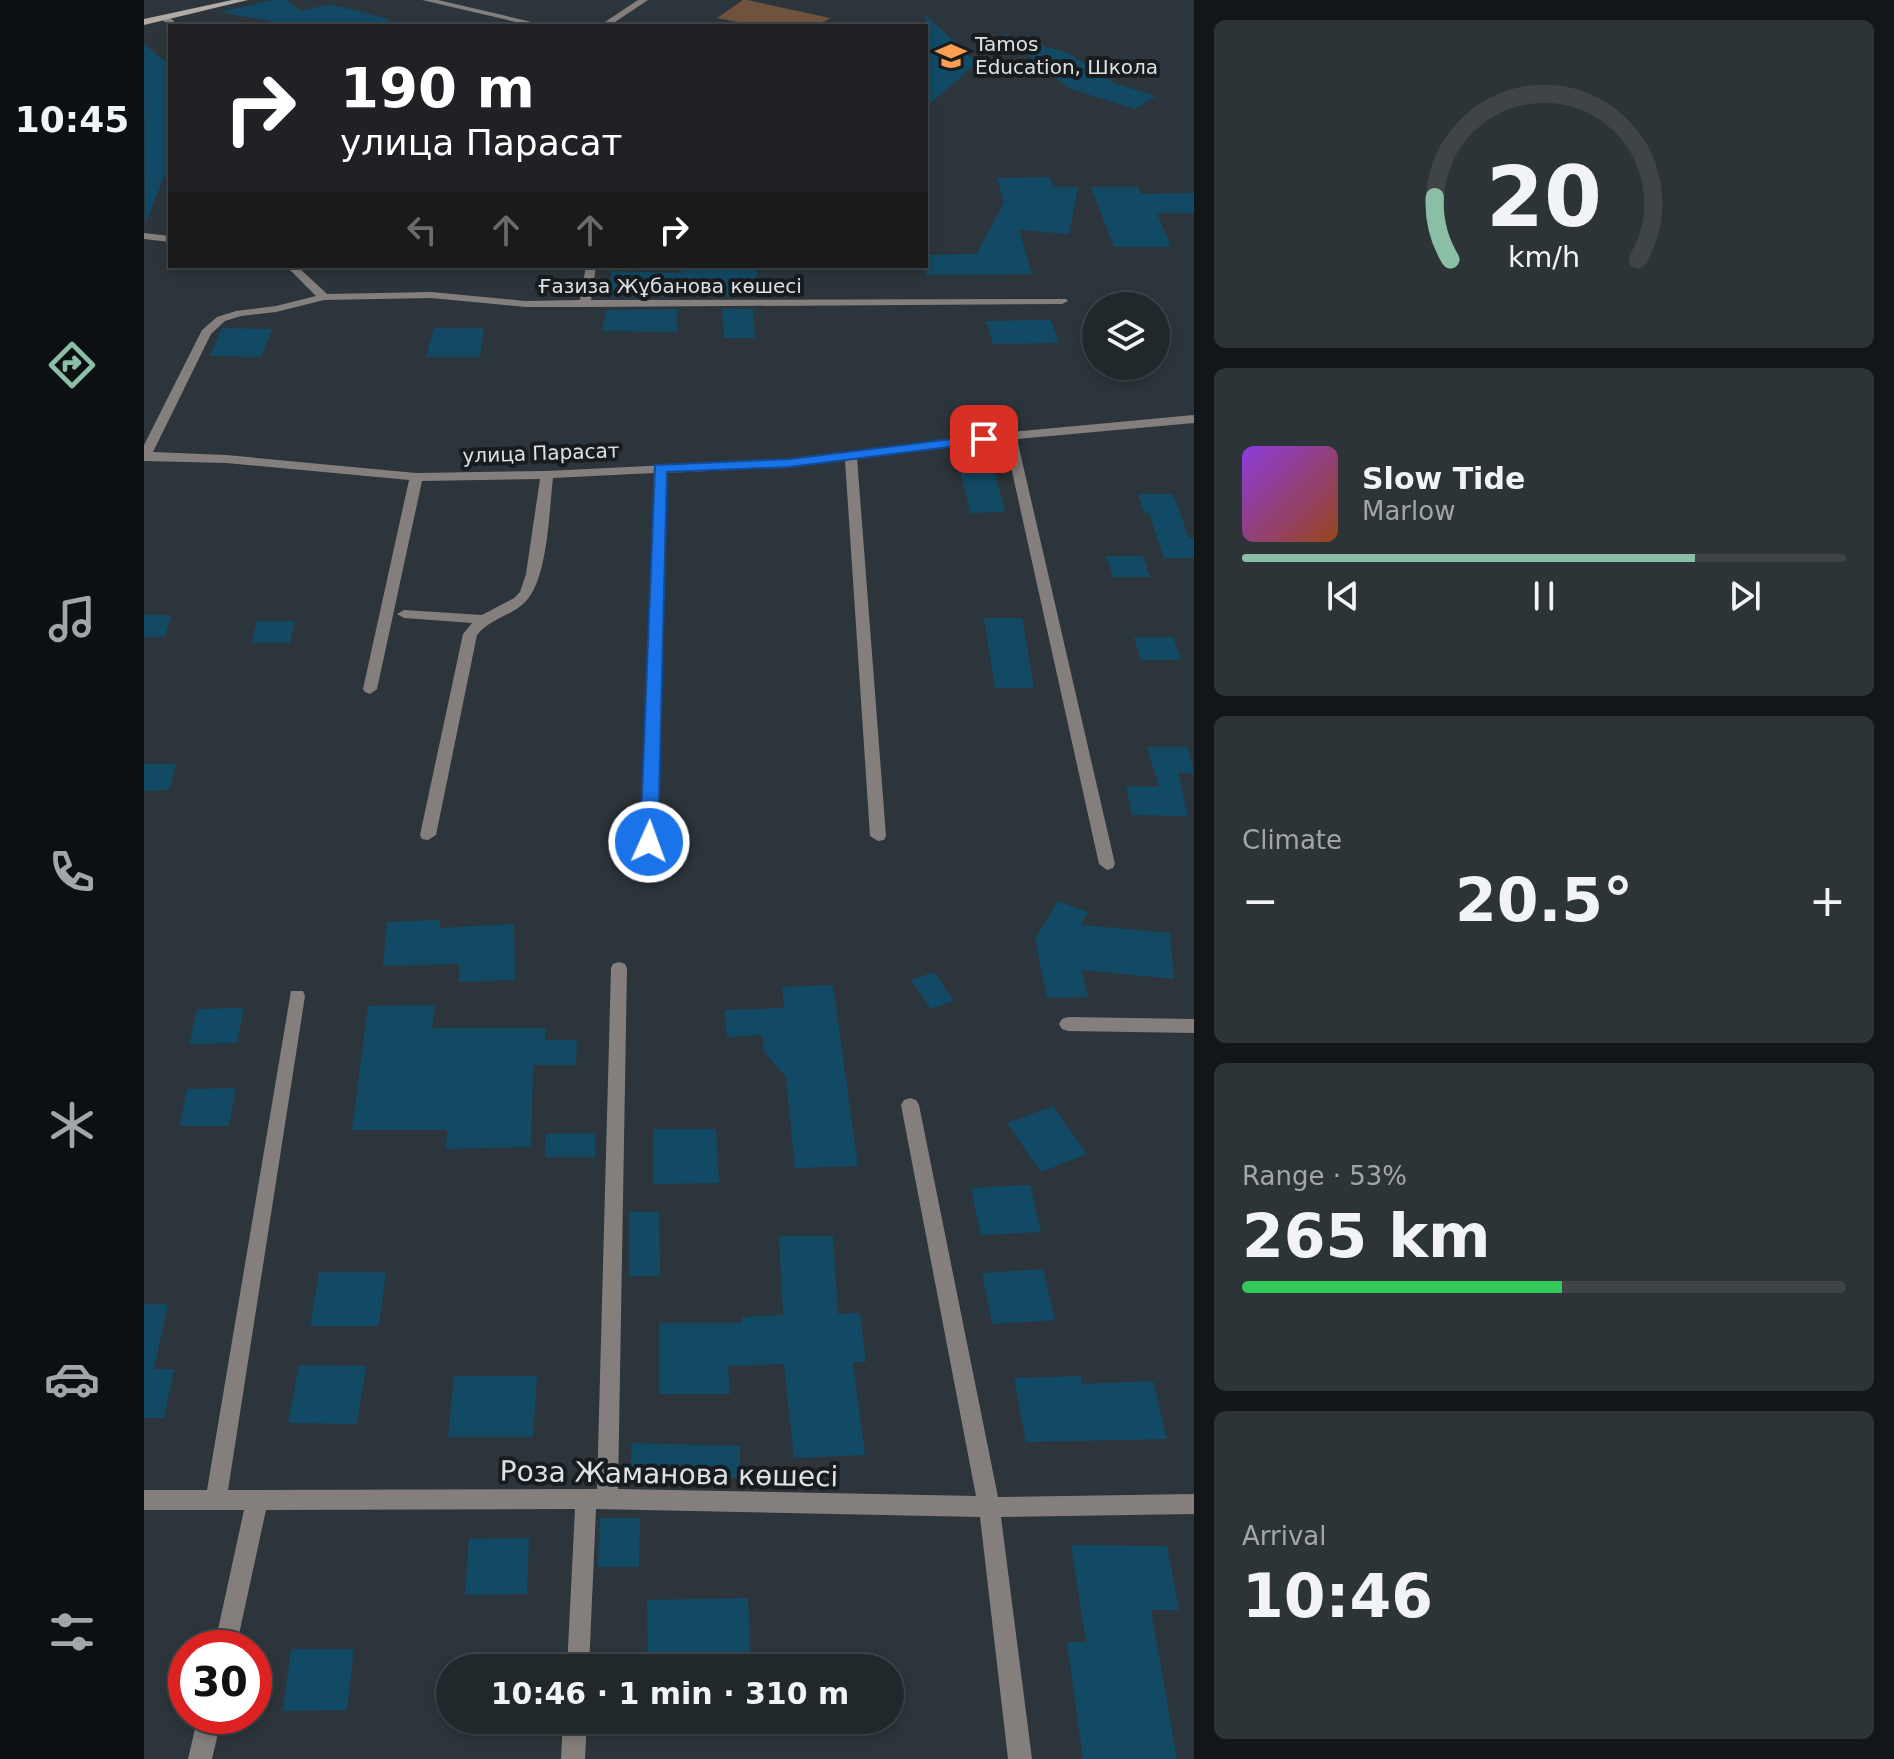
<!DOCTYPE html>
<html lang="en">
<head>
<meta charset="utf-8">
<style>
	:root { --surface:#21282c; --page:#2d3438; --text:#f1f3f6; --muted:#a2a6a9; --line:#3e4448; --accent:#8abfa5 }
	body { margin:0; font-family:"DejaVu Sans",sans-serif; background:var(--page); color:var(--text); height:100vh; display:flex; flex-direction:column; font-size:30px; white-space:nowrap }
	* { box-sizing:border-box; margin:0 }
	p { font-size:26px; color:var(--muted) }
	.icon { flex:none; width:44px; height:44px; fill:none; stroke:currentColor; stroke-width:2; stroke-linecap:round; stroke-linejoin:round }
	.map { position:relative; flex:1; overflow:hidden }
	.sheet { display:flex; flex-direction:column; gap:20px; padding:20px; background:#121618; width:700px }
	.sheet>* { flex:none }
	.guide { position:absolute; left:24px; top:24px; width:760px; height:244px; border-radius:0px; box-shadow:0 4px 12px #0003,0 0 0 2px var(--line); background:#202124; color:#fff; overflow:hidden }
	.fabs { position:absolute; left:938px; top:292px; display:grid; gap:16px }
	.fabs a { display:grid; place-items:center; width:88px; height:88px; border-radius:50%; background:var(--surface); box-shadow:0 4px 12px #0003,0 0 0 2px var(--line); font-size:40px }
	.speed { position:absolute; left:24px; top:1630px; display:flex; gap:16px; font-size:40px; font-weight:700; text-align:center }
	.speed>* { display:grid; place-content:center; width:104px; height:104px; border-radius:50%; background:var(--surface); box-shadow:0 4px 12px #0003,0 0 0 2px var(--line); line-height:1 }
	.speed .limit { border:12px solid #d22; background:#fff; color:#111 }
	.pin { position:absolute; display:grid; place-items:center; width:68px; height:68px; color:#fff; margin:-34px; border-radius:16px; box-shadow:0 4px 12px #0006 }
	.me { position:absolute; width:88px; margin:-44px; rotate:2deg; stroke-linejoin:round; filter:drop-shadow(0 0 6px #0008) }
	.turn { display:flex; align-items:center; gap:28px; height:168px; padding:0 40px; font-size:36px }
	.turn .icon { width:104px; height:104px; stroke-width:2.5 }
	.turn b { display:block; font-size:56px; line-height:68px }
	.lanes { display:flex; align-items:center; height:76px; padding:0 40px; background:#0003; justify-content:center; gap:40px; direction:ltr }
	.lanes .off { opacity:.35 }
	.big { font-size:60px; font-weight:600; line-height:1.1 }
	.sheet .widget { flex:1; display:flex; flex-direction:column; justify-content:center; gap:12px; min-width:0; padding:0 28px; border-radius:12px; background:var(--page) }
	.sheet .dial { align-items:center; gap:0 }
	.dial svg { height:208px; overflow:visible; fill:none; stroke:var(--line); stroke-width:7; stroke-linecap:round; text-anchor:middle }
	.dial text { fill:var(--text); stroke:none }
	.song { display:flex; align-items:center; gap:24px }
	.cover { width:96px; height:96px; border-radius:12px; background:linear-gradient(135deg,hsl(270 70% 55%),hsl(20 70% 35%)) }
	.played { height:8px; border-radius:4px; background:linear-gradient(90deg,var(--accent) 75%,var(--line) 75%) }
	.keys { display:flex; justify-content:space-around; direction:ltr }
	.heat { display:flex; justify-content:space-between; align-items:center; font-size:44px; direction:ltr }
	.charge { height:12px; border-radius:6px; background:linear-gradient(90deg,#34c759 53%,var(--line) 0) }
	.trip { position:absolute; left:292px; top:1654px; width:468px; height:80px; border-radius:40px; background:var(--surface); box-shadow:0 4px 12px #0003,0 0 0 2px var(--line); font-weight:600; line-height:80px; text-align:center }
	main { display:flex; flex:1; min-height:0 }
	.dock { display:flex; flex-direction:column; width:144px; justify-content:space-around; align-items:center; background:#0d1012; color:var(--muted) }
	.dock .icon { width:56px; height:56px }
	.dock .on { color:var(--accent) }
	.dock b { font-size:36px; color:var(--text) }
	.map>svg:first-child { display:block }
	.green { fill:#6f533e }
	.building { fill:#124a66 }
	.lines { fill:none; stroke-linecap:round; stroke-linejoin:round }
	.street { fill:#847f7c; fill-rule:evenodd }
	.secondary { fill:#b1aaa5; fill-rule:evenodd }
	.route { fill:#1a73e8; stroke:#114b97; stroke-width:2 }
	.labels { text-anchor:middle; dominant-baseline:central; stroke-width:8; stroke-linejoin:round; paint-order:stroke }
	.far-poi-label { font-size:20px; fill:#dbe1e4; stroke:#181c1f; text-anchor:start }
	.far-street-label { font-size:20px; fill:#dbe1e4; stroke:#181c1f }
	.near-street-label { font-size:28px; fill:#dbe1e4; stroke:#181c1f }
</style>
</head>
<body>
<main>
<nav class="dock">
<b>10:45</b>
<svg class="icon on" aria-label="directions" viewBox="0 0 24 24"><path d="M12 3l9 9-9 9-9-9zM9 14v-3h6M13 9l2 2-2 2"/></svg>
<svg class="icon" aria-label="music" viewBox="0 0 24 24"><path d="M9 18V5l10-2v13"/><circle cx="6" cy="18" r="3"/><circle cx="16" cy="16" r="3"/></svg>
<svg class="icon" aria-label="phone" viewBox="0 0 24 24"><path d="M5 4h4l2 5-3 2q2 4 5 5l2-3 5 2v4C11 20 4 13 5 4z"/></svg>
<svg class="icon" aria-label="climate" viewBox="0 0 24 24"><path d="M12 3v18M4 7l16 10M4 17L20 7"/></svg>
<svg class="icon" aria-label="car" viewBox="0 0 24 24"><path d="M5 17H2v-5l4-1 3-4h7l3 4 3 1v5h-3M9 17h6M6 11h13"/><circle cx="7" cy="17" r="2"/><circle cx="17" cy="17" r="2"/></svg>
<svg class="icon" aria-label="filters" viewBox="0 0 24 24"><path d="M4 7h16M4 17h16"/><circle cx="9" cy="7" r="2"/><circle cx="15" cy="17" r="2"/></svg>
</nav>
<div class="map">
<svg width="1050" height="1759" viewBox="0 0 1050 1759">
	<rect width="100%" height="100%" fill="#2c353b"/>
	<!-- green -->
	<path class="green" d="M599 0H603L686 18C662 36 602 24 573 18Z"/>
	<!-- building -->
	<path class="building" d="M128 0H142L157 11 186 4 245 19 244 26H127L126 21 76 12Z
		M782 15 833 63 782 107Z
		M857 33 924 53 970 83 1012 96 991 109 924 88Z
		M0 44 26 65V162L1 225Z
		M906 177 910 187H934L925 234 875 230 888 274 782 275V255L833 254 860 202 853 178Z
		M947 187H994L997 194 1050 193V213H1013L1027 247H970Z
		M537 266H613L612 294 577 297V293L532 292 533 297H464L468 271 537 273Z
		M533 309V332L458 331 462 310Z
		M578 309H609L611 338H580Z
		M907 320 915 343 849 344 842 321Z
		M78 328 128 329 117 357 66 356Z
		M290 328H340L336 357H282Z
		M814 460H848L861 512 826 513Z
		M994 494H1029L1045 538H1050V558H1020L1005 513H1000Z
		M962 556H999L1006 577H969Z
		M0 615H27L21 637H0Z
		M840 618H878L890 688H851Z
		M113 621H151L146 643H107Z
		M990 637H1029L1037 660H997Z
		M1003 747H1044L1050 773H1034L1044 816 988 815 982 786 1015 787Z
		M0 764H32L25 790 0 791Z
		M914 901 944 912 937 925 1026 933 1030 979 937 970 944 997 903 998 891 939Z
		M296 920V928L370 924 371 980 315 982V964L239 966 243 922Z
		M790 972 810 1001 787 1009 767 980Z
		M689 985 714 1166 651 1168 642 1077 620 1052 618 1035 583 1037 581 1010 640 1008 638 987Z
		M291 1005 288 1028H402L401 1040H433L432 1065H389L387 1147 302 1149 303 1130H208L224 1006Z
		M100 1008 93 1043 45 1044 53 1009Z
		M92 1088 85 1126H35L43 1089Z
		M909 1106 943 1154 897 1172 863 1123Z
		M509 1129H572L575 1183 509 1184Z
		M451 1133V1157H401L402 1134Z
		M886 1185 897 1232 837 1235 827 1188Z
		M485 1212H515L516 1276H485Z
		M635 1236H689L694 1314 716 1313 722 1362H709L721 1455 650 1458 640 1364 584 1366 586 1394H515V1323H598V1317L639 1315Z
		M899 1269 911 1320 848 1324 838 1273Z
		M175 1272H242L235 1326H166Z
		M0 1304H24L10 1369H30L20 1418H0Z
		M155 1365 222 1366 213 1424 144 1423Z
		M310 1376H393L389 1437H304Z
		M937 1376 938 1384 1009 1381 1023 1439 882 1442 870 1378Z
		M488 1443 596 1446V1478L486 1475Z
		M456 1518H496L495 1567H454Z
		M385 1538 383 1594 321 1595 325 1539Z
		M927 1545 1023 1546 1035 1610H1007L1033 1759H939L923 1642H942Z
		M604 1598 607 1668H504L503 1600Z
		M147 1649H210L203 1710 139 1711Z"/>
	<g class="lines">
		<!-- street -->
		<path class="street" d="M278 0H294L405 26H389Z
			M494 0H504L465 26H455Z
			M17 15H23L35 26H26L17 19Z
			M0 233 26 236V242L0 239Z
			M142 266H153L183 294 287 292 381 301 436 300 442 266H452L447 300 922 299 924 301 918 304 441 307H381L287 298 180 300 132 312 97 316 81 321 67 334 9 452 82 455 272 473 403 471 646 459 866 432 1050 415V423L873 439 971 864 969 868 963 870 955 864 861 440 713 458 742 836 740 840 734 841 726 836 701 460 646 467 522 473 513 842 505 848 497 842 510 473 409 478C405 510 404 584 379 604 364 617 346 619 333 635L292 835 284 840 278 839 276 835 319 634 328 623 260 618 253 614 260 610 338 615 370 598 376 592 382 574 396 479 278 481 233 689 226 694 221 692 219 689 265 480 82 463 0 461V445L58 330 73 317 92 311 132 306 172 296Z
			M475 962 481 964 483 968 474 1489 832 1496 757 1105 760 1100 766 1098 772 1100 775 1105 854 1497 1050 1494V1514L857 1517 888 1759H864L836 1517 452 1509 445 1668H423L431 1509 122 1510 92 1648H70L100 1510H0V1490H63L147 991H159L161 996 84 1490 453 1489 467 968 469 964Z
			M924 1017 1050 1019V1033L924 1031 918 1029 915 1024 918 1019Z
			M54 1716H78L68 1759H44Z
			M419 1720H443L441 1759H417Z"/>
		<!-- secondary -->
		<path class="secondary" d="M88 0H104L0 25V19Z"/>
	</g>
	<!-- route -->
	<path class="route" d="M840 435 847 439 845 442 646 467 523 472 514 842 505 848 499 847 496 842 511 465 646 459Z"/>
	<!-- icons -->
	<defs>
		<g id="school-bare" transform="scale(2.4)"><path d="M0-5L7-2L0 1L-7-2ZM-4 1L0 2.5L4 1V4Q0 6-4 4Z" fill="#fb9e51" stroke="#181c1f" stroke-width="2.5" paint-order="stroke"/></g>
	</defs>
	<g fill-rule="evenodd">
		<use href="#school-bare" x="807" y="56"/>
	</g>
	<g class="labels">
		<!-- far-poi labels -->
		<g class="far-poi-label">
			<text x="831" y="44">Tamos<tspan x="831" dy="23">Education, Школа</tspan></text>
		</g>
		<!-- far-street labels -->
		<g class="far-street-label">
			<text x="526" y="286">Ғазиза Жұбанова көшесі</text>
			<text transform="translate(397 453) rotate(-2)">улица Парасат</text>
		</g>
		<!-- near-street labels -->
		<g class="near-street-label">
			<text transform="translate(525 1474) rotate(1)">Роза Жаманова көшесі</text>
		</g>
	</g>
</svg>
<div class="fabs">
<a><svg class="icon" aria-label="layers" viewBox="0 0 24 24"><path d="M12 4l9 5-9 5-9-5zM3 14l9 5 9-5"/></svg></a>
</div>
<div class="speed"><div class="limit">30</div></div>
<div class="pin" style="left:840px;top:439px;background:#d93025"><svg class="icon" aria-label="arrive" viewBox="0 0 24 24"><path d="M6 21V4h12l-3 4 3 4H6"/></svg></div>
<svg class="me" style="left:505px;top:842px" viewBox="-20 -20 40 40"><circle r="17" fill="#1a73e8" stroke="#fff" stroke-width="3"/><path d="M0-11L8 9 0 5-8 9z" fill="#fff"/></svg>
<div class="trip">10:46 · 1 min · 310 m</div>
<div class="guide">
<div class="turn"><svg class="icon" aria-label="right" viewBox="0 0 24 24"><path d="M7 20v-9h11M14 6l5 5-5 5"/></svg><div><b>190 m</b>улица Парасат</div></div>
<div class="lanes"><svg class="icon off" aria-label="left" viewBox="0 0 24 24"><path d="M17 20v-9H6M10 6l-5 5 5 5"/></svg><svg class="icon off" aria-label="ahead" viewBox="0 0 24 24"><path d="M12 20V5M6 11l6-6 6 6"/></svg><svg class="icon off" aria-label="ahead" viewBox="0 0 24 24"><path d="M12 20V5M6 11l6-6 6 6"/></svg><svg class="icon" aria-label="right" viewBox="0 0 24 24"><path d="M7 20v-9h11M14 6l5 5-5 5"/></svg></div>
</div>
</div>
<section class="sheet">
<div class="widget dial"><svg viewBox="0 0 100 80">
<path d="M14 69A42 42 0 1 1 86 69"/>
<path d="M14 69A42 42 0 0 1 8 45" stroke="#8abfa5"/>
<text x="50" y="56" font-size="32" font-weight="700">20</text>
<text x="50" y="72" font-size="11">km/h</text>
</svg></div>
<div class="widget">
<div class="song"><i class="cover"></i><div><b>Slow Tide</b><p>Marlow</p></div></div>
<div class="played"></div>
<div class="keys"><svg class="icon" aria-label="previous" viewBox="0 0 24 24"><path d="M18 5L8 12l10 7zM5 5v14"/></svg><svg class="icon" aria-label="pause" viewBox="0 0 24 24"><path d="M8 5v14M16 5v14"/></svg><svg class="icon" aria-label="next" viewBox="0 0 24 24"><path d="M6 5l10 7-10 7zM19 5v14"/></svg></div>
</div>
<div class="widget"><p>Climate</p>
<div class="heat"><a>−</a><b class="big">20.5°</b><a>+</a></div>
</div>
<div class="widget"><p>Range · 53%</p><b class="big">265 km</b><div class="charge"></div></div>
<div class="widget"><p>Arrival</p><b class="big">10:46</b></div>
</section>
</main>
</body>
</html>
